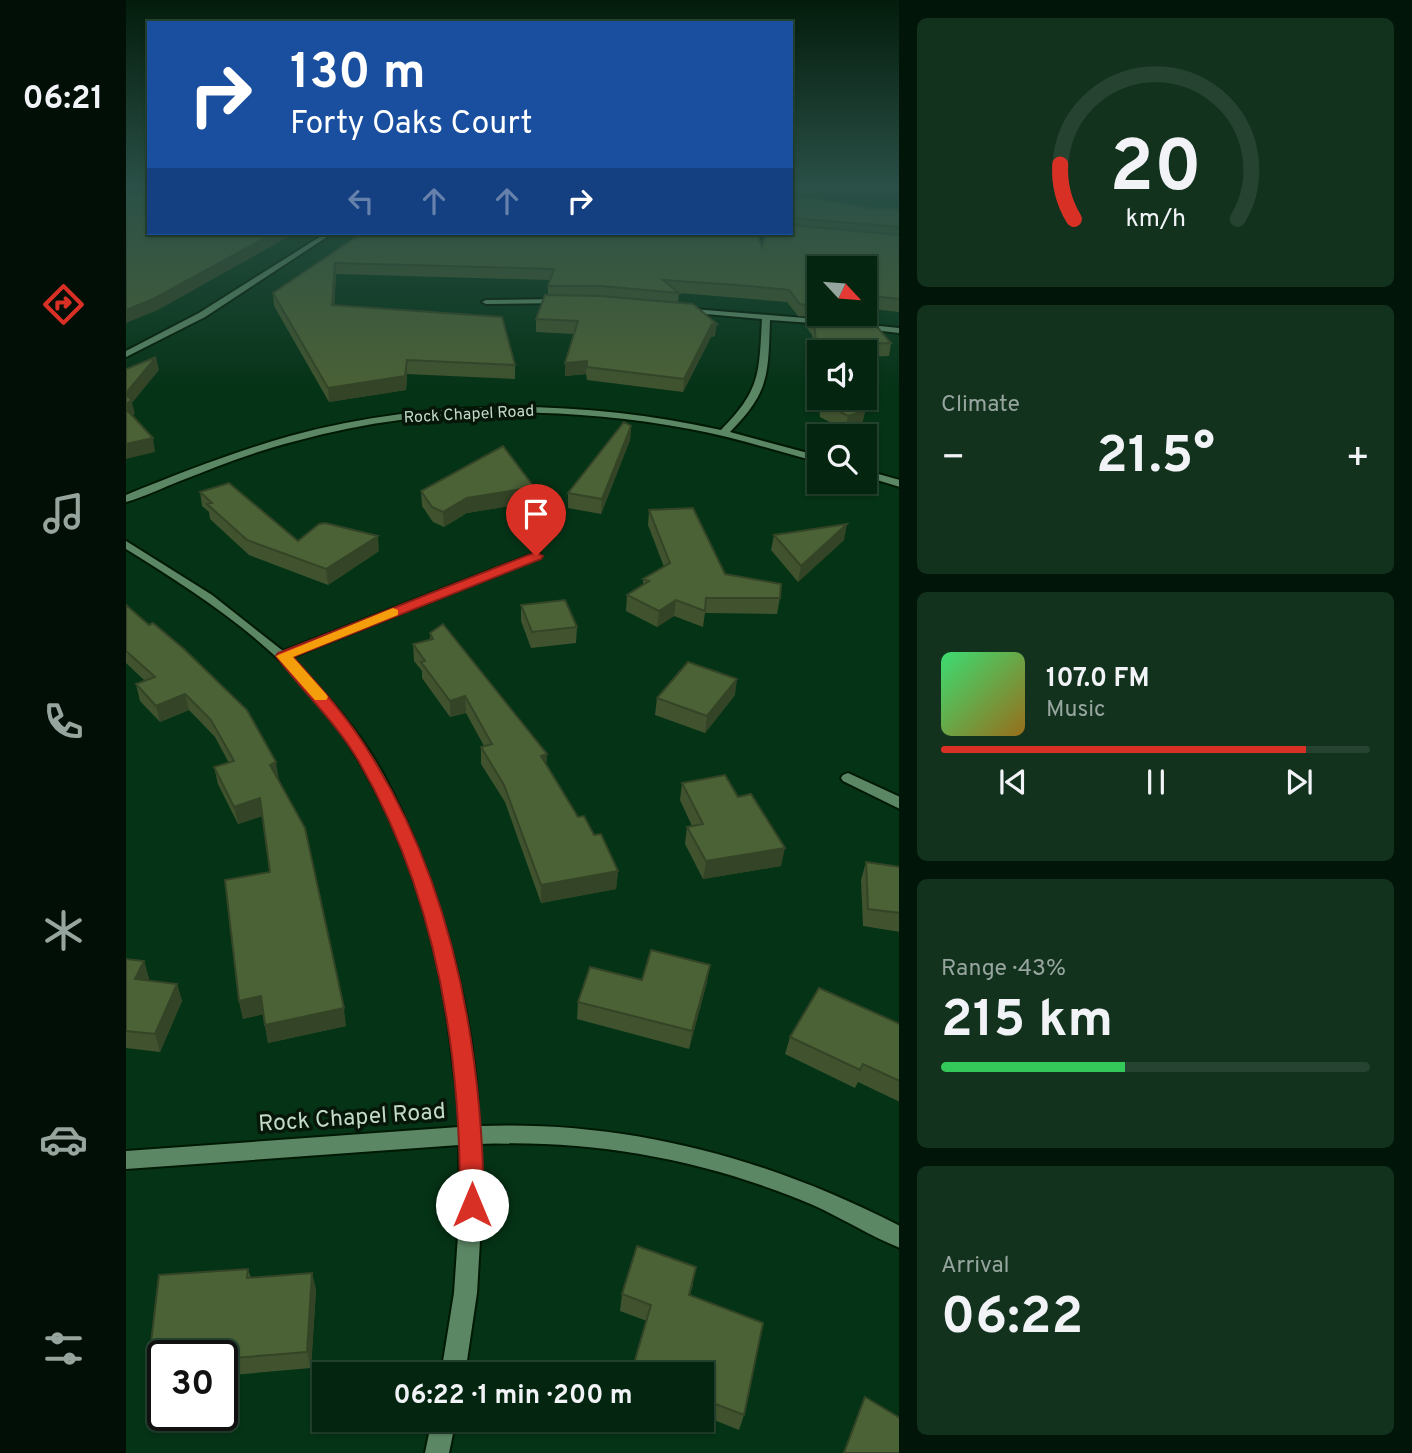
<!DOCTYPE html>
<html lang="en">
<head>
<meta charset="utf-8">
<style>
	:root { --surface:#042610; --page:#12321e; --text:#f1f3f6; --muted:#97a59f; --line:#254330; --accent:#d93025 }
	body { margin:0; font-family:Overpass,sans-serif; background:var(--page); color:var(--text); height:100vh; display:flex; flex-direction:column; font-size:26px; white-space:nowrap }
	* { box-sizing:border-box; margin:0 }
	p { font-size:23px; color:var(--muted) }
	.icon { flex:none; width:38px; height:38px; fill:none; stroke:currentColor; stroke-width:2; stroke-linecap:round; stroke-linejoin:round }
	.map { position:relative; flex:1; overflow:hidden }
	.sheet { display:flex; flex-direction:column; gap:18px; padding:18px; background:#021509; width:513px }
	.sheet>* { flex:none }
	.top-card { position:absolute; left:21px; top:21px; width:646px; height:214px; border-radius:0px; box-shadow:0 2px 5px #0004,0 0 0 2px var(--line); background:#1a4fa0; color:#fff; overflow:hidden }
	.needle { width:46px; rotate:116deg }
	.controls { position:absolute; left:681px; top:256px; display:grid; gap:14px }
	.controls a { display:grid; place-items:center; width:70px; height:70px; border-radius:0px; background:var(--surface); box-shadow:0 2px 5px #0004,0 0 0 2px var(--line); font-size:35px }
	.speed { position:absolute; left:21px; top:1340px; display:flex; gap:14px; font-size:35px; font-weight:700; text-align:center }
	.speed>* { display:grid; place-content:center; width:91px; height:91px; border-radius:50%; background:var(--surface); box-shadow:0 2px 5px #0004,0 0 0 2px var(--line); line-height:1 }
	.speed .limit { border:4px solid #111; border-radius:10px; background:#fff; color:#111 }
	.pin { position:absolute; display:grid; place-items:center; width:60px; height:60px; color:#fff; margin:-72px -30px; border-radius:50% 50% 50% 0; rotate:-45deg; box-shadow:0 0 7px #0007 }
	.pin .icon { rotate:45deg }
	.me { position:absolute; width:77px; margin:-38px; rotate:0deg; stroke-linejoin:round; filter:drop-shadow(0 0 5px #0008) }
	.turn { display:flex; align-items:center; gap:24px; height:147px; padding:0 28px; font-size:32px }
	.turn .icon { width:91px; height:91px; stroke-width:2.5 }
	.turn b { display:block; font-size:49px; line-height:60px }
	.lanes { display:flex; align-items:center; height:66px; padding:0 28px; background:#0003; justify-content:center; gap:35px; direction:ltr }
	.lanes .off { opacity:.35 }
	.big { font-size:52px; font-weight:700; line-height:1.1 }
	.sheet .widget { flex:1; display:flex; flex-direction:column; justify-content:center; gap:10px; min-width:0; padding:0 24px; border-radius:10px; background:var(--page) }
	.sheet .dial { align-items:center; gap:0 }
	.dial svg { height:182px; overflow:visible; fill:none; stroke:var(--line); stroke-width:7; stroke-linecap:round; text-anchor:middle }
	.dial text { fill:var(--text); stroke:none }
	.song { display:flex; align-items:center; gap:21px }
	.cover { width:84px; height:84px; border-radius:10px; background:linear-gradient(135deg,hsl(140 70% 55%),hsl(40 70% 35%)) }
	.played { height:7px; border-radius:4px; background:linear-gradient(90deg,var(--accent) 85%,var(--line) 85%) }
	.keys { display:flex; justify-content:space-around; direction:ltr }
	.heat { display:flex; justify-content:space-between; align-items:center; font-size:38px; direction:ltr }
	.charge { height:10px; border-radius:5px; background:linear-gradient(90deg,#34c759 43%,var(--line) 0) }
	.trip { position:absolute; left:186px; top:1362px; width:402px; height:70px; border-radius:0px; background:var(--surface); box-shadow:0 2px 5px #0004,0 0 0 2px var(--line); font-weight:700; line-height:70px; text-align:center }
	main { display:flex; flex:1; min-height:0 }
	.dock { display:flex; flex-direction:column; width:126px; justify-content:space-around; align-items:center; background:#020f06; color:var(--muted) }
	.dock .icon { width:49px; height:49px }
	.dock .current { color:var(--accent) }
	.dock b { font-size:32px; color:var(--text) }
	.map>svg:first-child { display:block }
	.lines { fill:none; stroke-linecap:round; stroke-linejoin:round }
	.minor-casing { stroke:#001904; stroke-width:4 }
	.tertiary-casing { stroke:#001904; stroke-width:4 }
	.minor { fill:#5c8765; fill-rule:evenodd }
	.tertiary { fill:#5c8765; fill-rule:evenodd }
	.wall { fill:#40532e }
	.shaded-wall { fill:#344426 }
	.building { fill:#4b6136; stroke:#344426; stroke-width:2 }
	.route { fill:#d93025; stroke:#8d1f18; stroke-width:2 }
	.slow { fill:#f59e0b }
	.labels { text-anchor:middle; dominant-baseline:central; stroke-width:7; stroke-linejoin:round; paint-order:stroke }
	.far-street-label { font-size:16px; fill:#c3dac7; stroke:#06170a }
	.near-street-label { font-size:23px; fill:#c3dac7; stroke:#06170a }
</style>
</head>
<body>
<main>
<nav class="dock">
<b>06:21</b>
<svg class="icon current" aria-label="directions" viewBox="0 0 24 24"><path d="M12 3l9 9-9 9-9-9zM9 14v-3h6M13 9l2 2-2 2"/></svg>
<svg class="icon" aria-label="music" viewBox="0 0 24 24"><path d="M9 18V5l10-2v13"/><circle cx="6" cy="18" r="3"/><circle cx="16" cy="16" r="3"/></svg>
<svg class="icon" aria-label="phone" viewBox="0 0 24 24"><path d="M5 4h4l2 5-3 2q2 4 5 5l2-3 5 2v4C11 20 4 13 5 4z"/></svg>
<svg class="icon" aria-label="climate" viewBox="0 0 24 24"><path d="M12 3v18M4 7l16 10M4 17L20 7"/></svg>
<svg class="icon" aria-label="car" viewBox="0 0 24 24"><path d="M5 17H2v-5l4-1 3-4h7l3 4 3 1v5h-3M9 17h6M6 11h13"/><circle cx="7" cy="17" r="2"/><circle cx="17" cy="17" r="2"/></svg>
<svg class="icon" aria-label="filters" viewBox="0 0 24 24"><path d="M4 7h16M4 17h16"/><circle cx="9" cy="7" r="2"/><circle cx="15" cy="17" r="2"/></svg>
</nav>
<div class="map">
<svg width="774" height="1453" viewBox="0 0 774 1453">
	<rect width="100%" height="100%" fill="#053316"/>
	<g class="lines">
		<!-- minor casing -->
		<g class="minor-casing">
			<path id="minor" d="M435 299 439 301 438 303 360 304 356 302 360 300Z
				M554 308 703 320V324H700L644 320C642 374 644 392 604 432L693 456V462C650 451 608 437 564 429 434 405 298 406 170 441 130 451 92 466 54 481 36 488 18 497 0 502V495C54 473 108 452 164 436 304 398 453 399 595 430 635 390 633 373 636 319L557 312 553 310Z
				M734 324 774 328V333L731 328 730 326Z
				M738 470 774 480V487L738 476Z
				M0 541 86 595 157 651 406 554H414V558L164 658C198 691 234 732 257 774 312 877 349 1009 353 1126 501 1120 642 1158 774 1226V1248C744 1236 716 1218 687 1205 581 1160 468 1139 353 1144L356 1206 351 1293 339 1374H315L328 1293 334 1206 333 1145 0 1169V1151L333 1127C333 1106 330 1084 327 1063 314 937 275 810 198 709 146 641 71 593 0 549Z
				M722 773 774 797V809L717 781 715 778 717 775Z
				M306 1419H330L323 1453H299Z"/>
		</g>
		<!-- tertiary casing -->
		<g class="tertiary-casing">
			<path id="tertiary" d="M200 233H207L79 317 0 357V351L73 313Z"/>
		</g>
		<!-- minor -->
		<use href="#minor" class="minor"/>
		<!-- tertiary -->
		<use href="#tertiary" class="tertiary"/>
	</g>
	<!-- wall -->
	<path class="wall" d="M665 198 744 208 774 209V312L738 308V268H693V313H734L733 319 765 343 763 356 738 357V352H693V397H736L739 411 736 425 719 430 694 417 686 335 680 327 682 317 672 316 661 302 553 293 552 303 589 336 585 337 557 392 461 380 460 374 439 376V363L448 334 410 332V319L422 295V286L424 280 210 274 208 305 389 365V379L281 374 280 390 203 402 148 306 147 293 236 233 636 247Z
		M505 426 504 440 475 514 442 508V493Z
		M295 491 408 502 341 513 318 527 307 522 296 506Z
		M74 492 172 541 253 551 202 585 123 555 84 519 83 512 76 506Z
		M523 510 599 574 654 598 651 614 579 613 577 627 548 616 531 627 500 611 501 595 517 585V579L538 567 522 525Z
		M648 535 718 540 672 582 645 550Z
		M0 605 153 780 220 1026 142 1043 137 1014 117 1019 113 1001 144 872 136 816 112 824 92 784 88 767 103 763 89 737 63 710 34 722 14 701 10 684 19 681 0 663Z
		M395 605 451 627 450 643 405 648 395 621Z
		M304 633 421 754 420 764 452 817 468 835 492 871 490 889 415 903 379 802 355 764V747L358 746 340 713 324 717 296 678V671L288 661 287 644 304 640Z
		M609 695 579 733 529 715 531 698Z
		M556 783 655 866 577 879 559 844 561 827 566 826 554 800Z
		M740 862 774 867V932L737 926 735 880Z
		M0 959 18 961 23 979 22 981 51 984 56 1001 34 1052 0 1048Z
		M516 980 581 982 563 1049 451 1019 452 1002Z
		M774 1024V1102L732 1082 729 1088 659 1054 664 1037Z
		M122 1269 125 1278 186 1273 190 1290 185 1368 96 1376V1356H37V1391L28 1392 21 1377 33 1275Z
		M567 1284 564 1295 618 1415 613 1430 578 1416 575 1427 555 1419H576V1374L521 1321 494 1311 496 1294Z
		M739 1397 774 1453H717Z"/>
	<!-- shaded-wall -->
	<path class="shaded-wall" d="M148 233H169L32 310 0 323V310Z
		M209 263 210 274 208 318 206 305Z
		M586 324H591L589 336 585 337 557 392 558 379Z
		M30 357 33 370 6 403 9 414 0 419V393Z
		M281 360V374L280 390 203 402 202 388Z
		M461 361 460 374 439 376V363Z
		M739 411 736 425 719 430 722 416Z
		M505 426 504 440 475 514 476 499Z
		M27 438 29 452 0 459V444Z
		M408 487V502L341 513 318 527 317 512 341 498Z
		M721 524 718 540 672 582 675 566Z
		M252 536 253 551 202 585 200 569Z
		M550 600 548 616 531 627 533 611Z
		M611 679 609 695 579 733 581 716Z
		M59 694 63 710 34 722 30 706Z
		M339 696 340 713 324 717V701Z
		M421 754 420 771 415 756Z
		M150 762 153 780 147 782 144 765Z
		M134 798 137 816 112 824 108 807Z
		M659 848 655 866 577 879 580 861Z
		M492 871 490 889 415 903V885Z
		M18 961 23 979 14 997 9 979Z
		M584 965 581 982 563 1049 566 1031Z
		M51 984 56 1001 34 1052 29 1034Z
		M135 996 139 1014 117 1019 113 1001Z
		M218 1008 220 1026 142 1043 139 1025Z
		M186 1273 190 1290 185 1368 181 1352Z"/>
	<!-- building -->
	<path class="building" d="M0 187H23V233H148L29 298 0 310Z
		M665 198 698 200 744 208 774 209V227L667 218 665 219Z
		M665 225 774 235V299L738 295V268H693V306L674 304 663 290 623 286 537 280 553 293 475 286H422L428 269 209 263 206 305 376 317 389 365 281 360 279 376 202 388 147 293 236 233H631L636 247 640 233H665Z
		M419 295 474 296 567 304 591 324H586L558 379 461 367V361L439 363 452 321 410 319Z
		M682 315 745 320 765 343 726 344 727 352H693V369L688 323Z
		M30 357 0 393V369Z
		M0 395 6 400 0 404Z
		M696 397H736L739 411 722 416 697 403Z
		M2 411 27 438 0 444V412Z
		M498 422 505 426 476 499 442 493Z
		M377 446 408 487 341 498 317 512 306 507 295 491Z
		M103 483 172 541 193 524 199 523 252 536 200 569 121 540 81 504 86 503 74 492Z
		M567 508 599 574 655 584 654 598H580L579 611 550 600 533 611 501 595 523 581 517 579 544 563 523 510Z
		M721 524 675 566 648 535Z
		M439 600 451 627 406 632 395 605Z
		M0 605 23 625 27 623 58 649 121 710 150 762 144 765 179 828 218 1008 139 1025 135 996 113 1001 99 880 144 872 134 798 108 807 88 767 108 761 85 720 59 694 30 706 10 684 29 677 0 651Z
		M317 624 421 754 415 756 452 817 458 816 468 835 475 834 492 871 415 885 378 785 355 747 366 744 339 696 324 701 295 662 299 661 287 644 307 639 304 633Z
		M562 662 611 679 581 716 531 698Z
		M599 775 612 797 625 794 659 848 580 861 561 827 577 824 556 783Z
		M740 862 774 867V913L742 909Z
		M525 950 584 965 566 1031 452 1002 464 967 516 980Z
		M0 959 18 961 9 979 51 984 29 1034 0 1031Z
		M693 988 774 1024V1081L737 1064 734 1070 664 1037Z
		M511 1246 570 1267 563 1295 637 1323 618 1415 582 1401 579 1412 576 1411V1374H505L525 1305 496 1294Z
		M122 1269 121 1278 186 1273 181 1352 96 1359V1356H37V1375L21 1377 33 1275Z
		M739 1397 774 1418V1453H718Z"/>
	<!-- sky -->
	<linearGradient id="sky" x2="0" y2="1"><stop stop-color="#031c0c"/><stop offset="0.48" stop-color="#2a5047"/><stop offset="1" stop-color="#2a5047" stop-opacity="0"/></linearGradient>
	<rect width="774" height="391" fill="url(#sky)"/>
	<!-- route -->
	<path class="route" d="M410 552 417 556 415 559 167 657C196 689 224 720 246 757 328 889 356 1051 358 1205L354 1213 346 1216 337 1213 334 1205C335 1053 310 893 232 760 209 721 177 692 150 656L152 653Z"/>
	<!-- slow -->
	<path class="slow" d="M267 608 272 610V615L167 657 200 694 202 697 200 700H189L150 656Z"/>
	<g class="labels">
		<!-- far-street labels -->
		<g class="far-street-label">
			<text transform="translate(343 415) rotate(-3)">Rock Chapel Road</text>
		</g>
		<!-- near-street labels -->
		<g class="near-street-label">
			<text transform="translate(226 1119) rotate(-4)">Rock Chapel Road</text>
		</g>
	</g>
</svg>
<div class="controls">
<a><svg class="needle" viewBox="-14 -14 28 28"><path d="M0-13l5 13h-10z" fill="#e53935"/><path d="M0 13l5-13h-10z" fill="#97a59f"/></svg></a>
<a><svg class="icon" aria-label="sound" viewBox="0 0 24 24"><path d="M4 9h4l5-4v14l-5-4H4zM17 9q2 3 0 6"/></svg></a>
<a><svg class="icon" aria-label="search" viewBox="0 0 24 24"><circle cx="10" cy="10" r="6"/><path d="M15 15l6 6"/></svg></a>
</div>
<div class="speed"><div class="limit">30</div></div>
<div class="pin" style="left:410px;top:556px;background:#d93025"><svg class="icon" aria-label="arrive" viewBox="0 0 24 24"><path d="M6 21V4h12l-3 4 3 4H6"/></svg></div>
<svg class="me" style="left:346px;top:1205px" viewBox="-20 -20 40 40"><circle r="19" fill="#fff"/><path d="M0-13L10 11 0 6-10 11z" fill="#d93025"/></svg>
<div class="trip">06:22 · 1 min · 200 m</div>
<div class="top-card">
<div class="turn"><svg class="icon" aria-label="right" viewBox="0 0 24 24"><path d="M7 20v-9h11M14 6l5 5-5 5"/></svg><div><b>130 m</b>Forty Oaks Court</div></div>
<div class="lanes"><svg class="icon off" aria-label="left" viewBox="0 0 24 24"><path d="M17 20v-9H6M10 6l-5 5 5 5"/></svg><svg class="icon off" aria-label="ahead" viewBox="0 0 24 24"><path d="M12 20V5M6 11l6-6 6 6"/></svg><svg class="icon off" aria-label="ahead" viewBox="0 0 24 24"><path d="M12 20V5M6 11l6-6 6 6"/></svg><svg class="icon" aria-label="right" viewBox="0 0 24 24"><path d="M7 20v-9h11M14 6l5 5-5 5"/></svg></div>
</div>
</div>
<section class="sheet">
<div class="widget dial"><svg viewBox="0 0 100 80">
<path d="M14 69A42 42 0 1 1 86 69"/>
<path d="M14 69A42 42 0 0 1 8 45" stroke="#d93025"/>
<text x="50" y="56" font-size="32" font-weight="700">20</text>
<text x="50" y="72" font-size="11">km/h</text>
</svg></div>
<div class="widget"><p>Climate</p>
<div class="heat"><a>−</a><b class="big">21.5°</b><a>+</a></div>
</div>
<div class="widget">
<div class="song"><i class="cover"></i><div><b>107.0 FM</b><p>Music</p></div></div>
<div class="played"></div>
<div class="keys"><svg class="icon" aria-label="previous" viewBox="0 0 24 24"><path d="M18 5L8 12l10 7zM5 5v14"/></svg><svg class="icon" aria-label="pause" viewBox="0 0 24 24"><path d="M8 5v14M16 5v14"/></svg><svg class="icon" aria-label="next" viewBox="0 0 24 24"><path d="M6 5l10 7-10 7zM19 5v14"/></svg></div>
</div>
<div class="widget"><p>Range · 43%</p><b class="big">215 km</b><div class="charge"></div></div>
<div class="widget"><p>Arrival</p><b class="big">06:22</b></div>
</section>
</main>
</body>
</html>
